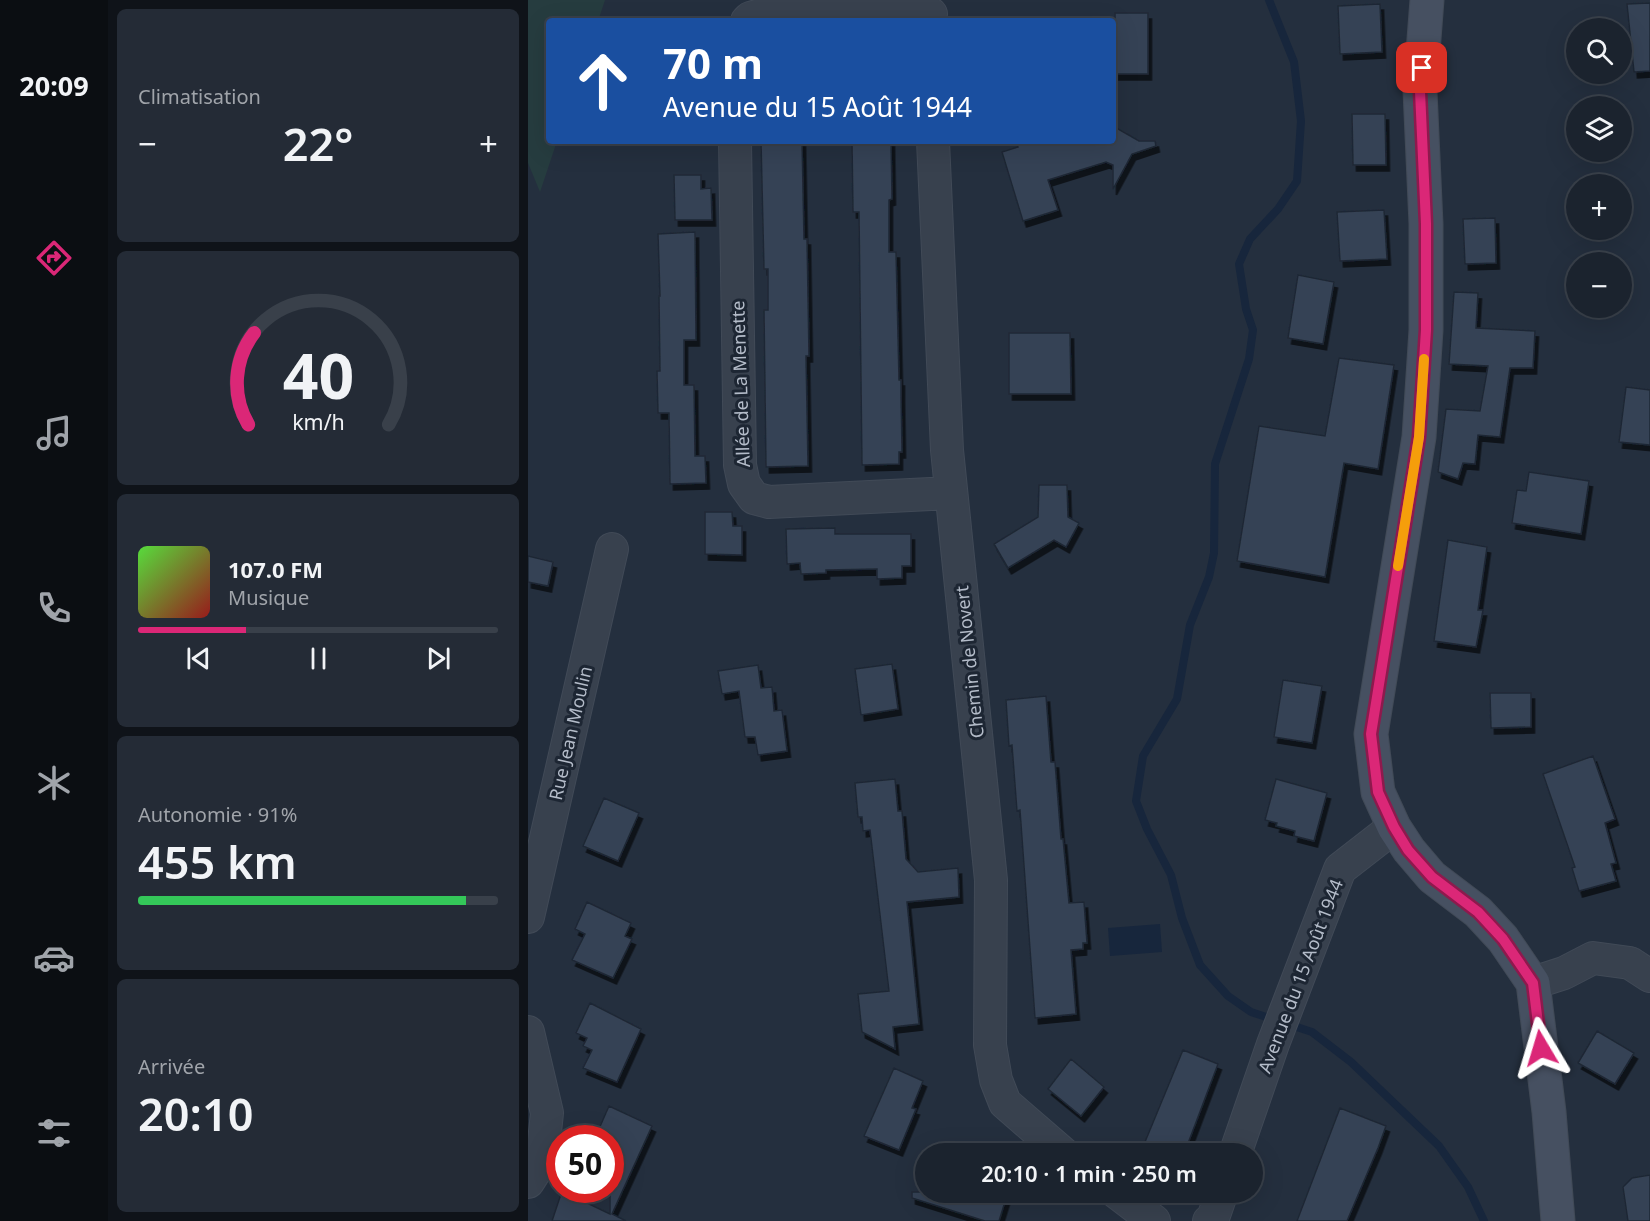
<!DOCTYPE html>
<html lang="fr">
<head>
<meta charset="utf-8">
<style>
	:root { --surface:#1b232e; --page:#242b36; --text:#f1f3f6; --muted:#a0a4aa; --line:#39404a; --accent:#db2777 }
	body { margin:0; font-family:"Noto Sans",sans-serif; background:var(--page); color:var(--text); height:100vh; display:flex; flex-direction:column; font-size:22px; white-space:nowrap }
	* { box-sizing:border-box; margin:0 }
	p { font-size:20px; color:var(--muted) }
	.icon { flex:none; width:33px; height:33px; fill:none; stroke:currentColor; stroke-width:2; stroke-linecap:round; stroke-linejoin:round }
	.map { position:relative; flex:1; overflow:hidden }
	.panel { display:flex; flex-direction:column; gap:9px; padding:9px; background:#0f1319; width:420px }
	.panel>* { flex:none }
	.guide { position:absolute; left:18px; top:18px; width:570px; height:126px; border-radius:6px; box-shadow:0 6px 24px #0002,0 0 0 2px var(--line); background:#1a4fa0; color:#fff; overflow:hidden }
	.tools { position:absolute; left:1038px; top:18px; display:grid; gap:12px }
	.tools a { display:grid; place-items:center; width:66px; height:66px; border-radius:50%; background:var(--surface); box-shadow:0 6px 24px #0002,0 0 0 2px var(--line); font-size:30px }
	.speed { position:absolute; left:18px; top:1125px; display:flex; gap:12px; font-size:30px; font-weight:700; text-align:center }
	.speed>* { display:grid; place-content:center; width:78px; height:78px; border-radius:50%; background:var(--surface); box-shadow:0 6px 24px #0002,0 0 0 2px var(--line); line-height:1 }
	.speed .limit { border:9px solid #d22; background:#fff; color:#111 }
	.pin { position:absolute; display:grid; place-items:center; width:51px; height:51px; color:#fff; margin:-26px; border-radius:12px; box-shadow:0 3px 9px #0006 }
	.me { position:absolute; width:66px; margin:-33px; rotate:353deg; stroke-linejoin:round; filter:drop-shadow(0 0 4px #0008) }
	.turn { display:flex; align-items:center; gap:21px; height:126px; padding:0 18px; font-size:27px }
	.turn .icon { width:78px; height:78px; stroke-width:2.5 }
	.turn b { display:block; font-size:42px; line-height:51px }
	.big { font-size:45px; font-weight:600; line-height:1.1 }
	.panel .widget { flex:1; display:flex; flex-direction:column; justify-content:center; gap:9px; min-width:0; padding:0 21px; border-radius:9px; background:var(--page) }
	.panel .dial { align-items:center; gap:0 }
	.dial svg { height:156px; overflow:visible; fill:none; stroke:var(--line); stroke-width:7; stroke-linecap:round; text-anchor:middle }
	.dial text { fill:var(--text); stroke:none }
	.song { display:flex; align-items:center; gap:18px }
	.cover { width:72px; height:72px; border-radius:9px; background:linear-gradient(135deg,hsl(110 70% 55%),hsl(0 70% 35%)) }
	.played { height:6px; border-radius:3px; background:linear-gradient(90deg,var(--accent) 30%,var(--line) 30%) }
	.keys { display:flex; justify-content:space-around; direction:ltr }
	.heat { display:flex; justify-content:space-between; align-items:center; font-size:33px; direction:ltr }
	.charge { height:9px; border-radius:4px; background:linear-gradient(90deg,#34c759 91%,var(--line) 0) }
	.trip { position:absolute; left:387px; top:1143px; width:348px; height:60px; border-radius:30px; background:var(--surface); box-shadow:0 6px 24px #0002,0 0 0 2px var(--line); font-weight:600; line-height:60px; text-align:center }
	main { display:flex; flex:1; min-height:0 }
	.menu { display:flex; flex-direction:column; width:108px; justify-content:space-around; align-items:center; background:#0b0e12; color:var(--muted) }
	.menu .icon { width:42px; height:42px }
	.menu .on { color:var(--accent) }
	.menu b { font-size:27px; color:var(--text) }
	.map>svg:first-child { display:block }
	.green { fill:#263c3f }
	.water { fill:#17263c }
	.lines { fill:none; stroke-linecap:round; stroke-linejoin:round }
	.stream { stroke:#17263c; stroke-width:8 }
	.building { fill:#364354; stroke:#1f2835; stroke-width:1.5; filter:url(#shadow) }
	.minor-casing { stroke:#414a57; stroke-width:34 }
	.secondary-casing { stroke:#414a57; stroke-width:35 }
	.minor { stroke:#38414e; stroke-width:32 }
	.secondary { stroke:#465061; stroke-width:33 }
	.route-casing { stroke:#8e194d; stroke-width:15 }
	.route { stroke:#db2777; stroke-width:10 }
	.slow { stroke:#f59e0b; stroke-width:10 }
	.labels { text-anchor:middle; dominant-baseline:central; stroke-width:6; stroke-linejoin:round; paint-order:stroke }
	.street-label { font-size:18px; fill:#b4bcc9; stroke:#1d2633 }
</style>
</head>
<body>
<main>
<nav class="menu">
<b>20:09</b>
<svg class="icon on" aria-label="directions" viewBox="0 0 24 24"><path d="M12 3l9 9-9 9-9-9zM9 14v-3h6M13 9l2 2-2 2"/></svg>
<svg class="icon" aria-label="music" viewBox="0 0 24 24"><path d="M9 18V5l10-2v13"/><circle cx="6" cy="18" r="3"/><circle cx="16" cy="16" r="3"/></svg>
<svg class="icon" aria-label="phone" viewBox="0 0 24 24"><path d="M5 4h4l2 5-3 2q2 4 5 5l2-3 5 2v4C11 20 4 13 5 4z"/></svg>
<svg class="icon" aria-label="climate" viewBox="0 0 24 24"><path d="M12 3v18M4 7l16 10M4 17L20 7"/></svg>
<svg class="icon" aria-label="car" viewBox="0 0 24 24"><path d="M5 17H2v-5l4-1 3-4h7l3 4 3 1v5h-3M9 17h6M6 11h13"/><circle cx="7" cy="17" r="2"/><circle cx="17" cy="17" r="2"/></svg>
<svg class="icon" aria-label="filters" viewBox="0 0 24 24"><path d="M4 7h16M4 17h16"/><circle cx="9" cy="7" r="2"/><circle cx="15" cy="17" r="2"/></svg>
</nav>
<section class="panel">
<div class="widget"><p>Climatisation</p>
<div class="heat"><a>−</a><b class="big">22°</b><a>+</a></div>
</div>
<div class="widget dial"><svg viewBox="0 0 100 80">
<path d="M14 69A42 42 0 1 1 86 69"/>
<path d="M14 69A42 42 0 0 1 17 22" stroke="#db2777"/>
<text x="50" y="56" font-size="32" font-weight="700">40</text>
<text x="50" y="72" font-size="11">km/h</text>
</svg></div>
<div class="widget">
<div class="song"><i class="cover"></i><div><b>107.0 FM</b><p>Musique</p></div></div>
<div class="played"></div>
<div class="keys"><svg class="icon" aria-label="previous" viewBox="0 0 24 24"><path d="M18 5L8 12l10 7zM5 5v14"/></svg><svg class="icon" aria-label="pause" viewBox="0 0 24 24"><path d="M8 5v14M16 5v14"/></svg><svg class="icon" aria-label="next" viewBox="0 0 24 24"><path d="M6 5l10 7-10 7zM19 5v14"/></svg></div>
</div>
<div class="widget"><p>Autonomie · 91%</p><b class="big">455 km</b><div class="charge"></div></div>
<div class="widget"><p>Arrivée</p><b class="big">20:10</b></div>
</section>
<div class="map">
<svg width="1122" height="1221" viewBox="0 0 1122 1221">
	<defs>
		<filter id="shadow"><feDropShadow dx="3.5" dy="6" stdDeviation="0" flood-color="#0009"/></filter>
	</defs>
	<rect width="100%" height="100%" fill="#242f3e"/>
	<!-- green -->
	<path class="green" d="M0 0H77L70 21H21V141H29L12 192 0 163Z"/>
	<!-- water -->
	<path class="water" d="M632 924 634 952 582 956 580 928Z"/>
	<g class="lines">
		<!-- stream -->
		<path class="stream" d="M741 0 766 62 773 121 769 181 750 209 722 239 711 264 718 309 725 330 721 359 687 464 686 553 681 577 662 625 649 699 615 756 608 801 619 829 643 875 654 918 672 965 700 996 723 1012 784 1032 823 1062 911 1146 940 1187 956 1221"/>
	</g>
	<!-- building -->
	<path class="building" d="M1122 3V71L1106 72 1099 4Z
		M852 4 854 52 812 54 810 6Z
		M587 13H620V74H587Z
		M824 114H857L858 165H825Z
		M585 126 611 141H627L628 146 604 154 585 189V165L578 162 520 180 530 210 495 221 474 152 490 147 488 141H585Z
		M233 141H274L276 239H279L281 356H278L280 466 238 467 236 310H240V269H236Z
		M324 141H363L364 199 361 200V252H368L371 380H373V396L374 452H371V464L334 465 331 212H325Z
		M146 175H173V189L183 188 184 220H147Z
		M856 210 859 259 812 261 809 212Z
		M967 218 968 263 937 264 935 219Z
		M167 232 168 340H156V385H166L167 456H177L178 483 142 484 141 413H130L129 371H132L131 296H132L130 234Z
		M770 275 806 282 795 344 760 338Z
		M926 292 950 293 948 328 1007 331 1005 368H982L972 437 950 435 947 464 935 463 930 479 910 472 918 409 952 411 960 366 921 364Z
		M481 333H542L543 394H481Z
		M811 358 866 365 850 469 816 463 797 577 709 561 731 426 797 436Z
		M1098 387 1122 390V445L1091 442Z
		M1001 472 1061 481 1053 534 984 523 989 490 998 491Z
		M511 485H539L540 517 551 523 538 547 526 540 480 568 466 544 510 517Z
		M177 512H204L205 526H214V555L177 554Z
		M307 528V534H383V566H374V578L349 579V569L298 570V573L273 574 272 563 259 564 258 529Z
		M920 540 959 547 950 610H955L948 647 906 641Z
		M0 556 25 562 20 586 0 582Z
		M364 664 370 709 333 715 327 669Z
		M230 665 233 688 244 687 246 711 254 710 259 751 230 755 227 737H217L211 691 194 694 190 671Z
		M755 680 794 686 784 743 746 737Z
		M962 693H1003V727L963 728Z
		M518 696 523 762H527L533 839H535L541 903 556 902 559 943H555V949L543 950 548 1014 507 1018 492 810 489 811 484 745 481 746 478 700Z
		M1065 756 1087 819 1077 823 1088 863 1083 864 1088 881 1051 891 1044 868 1047 867 1015 774Z
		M367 779 370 811H374L378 859 390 872 430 868 431 897 379 902 391 1024 365 1027 367 1049 334 1032 330 994 361 991 342 830 335 831 334 817H330L327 783Z
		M748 779 799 793 786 841 766 836 767 831 748 826 749 823 737 820Z
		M76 798 111 813 90 861 55 846Z
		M59 902 103 923 97 936 104 939 85 978 44 960 57 934 47 929Z
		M62 1003 113 1029 89 1082 55 1068 64 1050 55 1046 59 1038 48 1033Z
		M1069 1031 1106 1053 1087 1084 1050 1063Z
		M655 1050 690 1064 656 1154H612Z
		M543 1059 576 1087 553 1116 520 1089Z
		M366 1068 395 1081 384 1108 388 1109 371 1150 336 1136Z
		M81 1106 124 1126 84 1214 98 1221H24L34 1191 82 1214V1138H67Z
		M812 1108 858 1126 850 1148 819 1221H769Z
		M1122 1175V1221H1100L1095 1187 1104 1178Z
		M384 1192H480L471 1221H457L384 1198Z"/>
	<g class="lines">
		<!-- minor casing -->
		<g class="minor-casing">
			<path id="minor" d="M219 21 222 18 243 12 403 14
				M207 141 212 465 216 484 226 498 241 502 423 493
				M405 141 419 450 463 880 462 1045 468 1080 477 1103 536 1154
				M0 917 84 549
				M1005 983 1036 973 1065 958 1102 963 1122 976
				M0 1032 19 1113 14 1160 0 1182
				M707 1154 745 1044 812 869 866 827
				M588 1192 626 1221
				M681 1221 685 1218 694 1192"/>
		</g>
		<!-- secondary casing -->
		<g class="secondary-casing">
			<path id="secondary" d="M899 0 892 91 898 224V330L891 437 843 734 850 792 866 827 881 850 904 877 950 912 975 939 1005 983 1021 1112 1030 1221"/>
		</g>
		<!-- minor -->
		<use href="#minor" class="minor"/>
		<!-- secondary -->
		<use href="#secondary" class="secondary"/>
	</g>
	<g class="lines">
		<!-- route casing -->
		<g class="route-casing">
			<path id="route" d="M894 68 892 91 898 224V330L891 437 843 734 850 792 866 827 880 850 904 877 950 912 975 939 1005 983 1013 1048"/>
		</g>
		<!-- route -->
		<use href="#route" class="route"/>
		<!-- slow -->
		<path class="slow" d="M870 566 891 437 896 359"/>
	</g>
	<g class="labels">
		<!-- street labels -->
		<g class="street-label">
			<text transform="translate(212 384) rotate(-92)">Allée de La Menette</text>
			<text transform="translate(441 662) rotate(-96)">Chemin de Novert</text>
			<text transform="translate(42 733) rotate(-77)">Rue Jean Moulin</text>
			<text transform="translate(772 976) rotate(-69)">Avenue du 15 Août 1944</text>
		</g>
	</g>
</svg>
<div class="tools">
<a><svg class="icon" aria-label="search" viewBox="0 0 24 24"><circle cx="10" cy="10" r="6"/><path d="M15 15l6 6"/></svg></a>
<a><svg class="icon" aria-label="layers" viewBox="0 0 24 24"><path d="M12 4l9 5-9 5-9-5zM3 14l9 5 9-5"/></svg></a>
<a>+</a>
<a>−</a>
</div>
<div class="speed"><div class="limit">50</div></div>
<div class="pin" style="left:894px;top:68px;background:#d93025"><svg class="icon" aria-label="arrive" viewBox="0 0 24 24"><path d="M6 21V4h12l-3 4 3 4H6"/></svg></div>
<svg class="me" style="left:1013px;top:1048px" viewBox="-20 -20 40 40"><path d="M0-17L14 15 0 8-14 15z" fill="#db2777" stroke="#fff" stroke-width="4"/></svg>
<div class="trip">20:10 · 1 min · 250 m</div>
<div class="guide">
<div class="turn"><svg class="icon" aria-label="ahead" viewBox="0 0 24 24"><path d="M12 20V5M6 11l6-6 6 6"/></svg><div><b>70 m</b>Avenue du 15 Août 1944</div></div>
</div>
</div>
</main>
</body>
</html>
